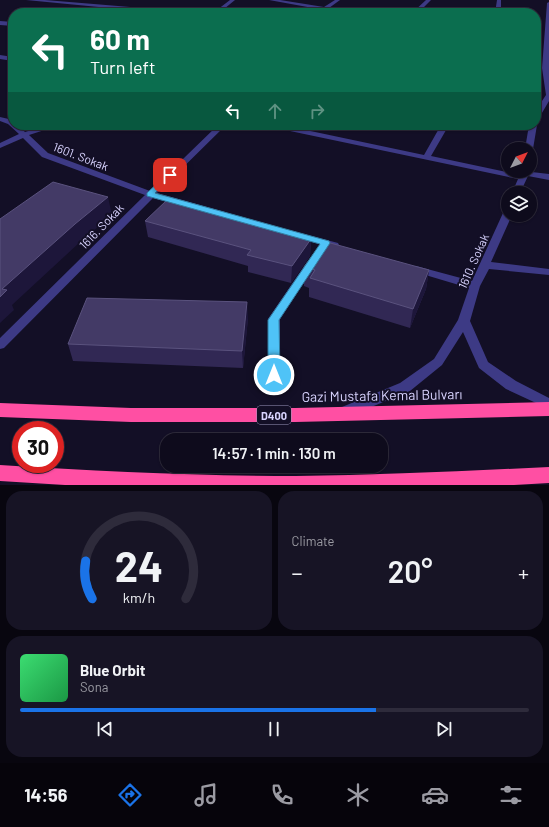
<!DOCTYPE html>
<html lang="en">
<head>
<meta charset="utf-8">
<style>
	:root { --surface:#0e0b1c; --page:#171425; --text:#f1f3f6; --muted:#9b9ba3; --line:#2e2b3b; --accent:#1a73e8 }
	body { margin:0; font-family:Barlow,sans-serif; background:var(--page); color:var(--text); height:100vh; display:flex; flex-direction:column; font-size:15px; white-space:nowrap }
	* { box-sizing:border-box; margin:0 }
	p { font-size:13px; color:var(--muted) }
	.icon { flex:none; width:22px; height:22px; fill:none; stroke:currentColor; stroke-width:2; stroke-linecap:round; stroke-linejoin:round }
	.map { position:relative; height:485px; overflow:hidden }
	.sheet { display:flex; flex-direction:column; gap:6px; padding:6px; background:#08060f; flex:1 }
	.sheet>* { flex:none }
	.hud { position:absolute; left:8px; top:8px; width:533px; height:122px; border-radius:16px; box-shadow:0 1px 3px #0004,0 0 0 1px var(--line); background:#0b6e4f; color:#fff; overflow:hidden }
	.needle { width:26px; rotate:48deg }
	.tools { position:absolute; left:501px; top:142px; display:grid; gap:8px }
	.tools a { display:grid; place-items:center; width:36px; height:36px; border-radius:50%; background:var(--surface); box-shadow:0 1px 3px #0004,0 0 0 1px var(--line); font-size:20px }
	.speed { position:absolute; left:12px; top:421px; display:flex; gap:8px; font-size:20px; font-weight:700; text-align:center }
	.speed>* { display:grid; place-content:center; width:52px; height:52px; border-radius:50%; background:var(--surface); box-shadow:0 1px 3px #0004,0 0 0 1px var(--line); line-height:1 }
	.speed .limit { border:6px solid #d22; background:#fff; color:#111 }
	.pin { position:absolute; display:grid; place-items:center; width:34px; height:34px; color:#fff; margin:-17px; border-radius:8px; box-shadow:0 2px 6px #0006 }
	.me { position:absolute; width:44px; margin:-22px; rotate:0deg; stroke-linejoin:round; filter:drop-shadow(0 0 3px #0008) }
	.turn { display:flex; align-items:center; gap:14px; height:84px; padding:0 16px; font-size:18px }
	.turn .icon { width:52px; height:52px; stroke-width:2.5 }
	.turn b { display:block; font-size:28px; line-height:34px }
	.lanes { display:flex; align-items:center; height:38px; padding:0 16px; background:#0003; justify-content:center; gap:20px; direction:ltr }
	.lanes .off { opacity:.35 }
	.big { font-size:30px; font-weight:600; line-height:1.1 }
	.sheet .card { flex:1; display:flex; flex-direction:column; justify-content:center; gap:6px; min-width:0; padding:0 14px; border-radius:16px; background:var(--page) }
	.sheet .dial { align-items:center; gap:0 }
	.dial svg { height:104px; overflow:visible; fill:none; stroke:var(--line); stroke-width:7; stroke-linecap:round; text-anchor:middle }
	.dial text { fill:var(--text); stroke:none }
	.song { display:flex; align-items:center; gap:12px }
	.cover { width:48px; height:48px; border-radius:6px; background:linear-gradient(135deg,hsl(140 70% 55%),hsl(140 70% 35%)) }
	.played { height:4px; border-radius:2px; background:linear-gradient(90deg,var(--accent) 70%,var(--line) 70%) }
	.keys { display:flex; justify-content:space-around; direction:ltr }
	.heat { display:flex; justify-content:space-between; align-items:center; font-size:22px; direction:ltr }
	.sheet .tiles { flex:1; display:grid; gap:6px; grid-template-columns:1fr 1fr }
	.card:last-child { grid-column:span 2 }
	.trip { position:absolute; left:160px; top:433px; width:228px; height:40px; border-radius:16px; background:var(--surface); box-shadow:0 1px 3px #0004,0 0 0 1px var(--line); font-weight:600; line-height:40px; text-align:center }
	.dock { display:flex; height:64px; justify-content:space-around; align-items:center; background:#06040b; color:var(--muted) }
	.dock .icon { width:28px; height:28px }
	.dock .active { color:var(--accent) }
	.dock b { font-size:18px; color:var(--text) }
	.map>svg:first-child { display:block }
	.lines { fill:none; stroke-linecap:round; stroke-linejoin:round }
	.street { fill:#3d3a85; fill-rule:evenodd }
	.highway { fill:#ff4fa3; fill-rule:evenodd }
	.wall { fill:#312854 }
	.shaded-wall { fill:#1d163a }
	.building { fill:#433a66; stroke:#5a527e }
	.route { fill:#4fc3f7; stroke:#337fa1 }
	.labels { text-anchor:middle; dominant-baseline:central; stroke-width:4; stroke-linejoin:round; paint-order:stroke }
	.shield { fill:#130f26; stroke:#9e99be; stroke-width:1 }
	.shield-label { font-size:11px; font-weight:bold; fill:#d9d4ff }
	.street-label { font-size:12px; fill:#d9d4ff; stroke:#130f26 }
	.near-street-label { font-size:14px; fill:#d9d4ff; stroke:#130f26 }
</style>
</head>
<body>
<div class="map">
<svg width="549" height="485" viewBox="0 0 549 485">
	<rect width="100%" height="100%" fill="#130f26"/>
	<g class="lines">
		<!-- street -->
		<path class="street" d="M26 0H45L179 11 182 13H161Z
			M230 0H235L219 13H213Z
			M269 0H280L324 7 335 0H340L329 8 355 13 324 10Z
			M426 0H431L418 13H412Z
			M497 0H501V13H495Z
			M549 2V101L539 118H536V110L546 95 542 68 547 3Z
			M0 21 13 22V26L0 25Z
			M0 55 13 57V61L0 59Z
			M0 117 13 120V125H18L25 132 48 125H60L29 135 48 153 150 191 218 125H226L157 193 225 212 227 214 222 217 153 198 4 348 0 349V338L145 195 42 157 23 138 0 148V143L19 134 8 124 0 121Z
			M536 124 537 125 533 149 530 151V149H525L529 125Z
			M267 125H282L424 155 441 125H449L431 156 520 175 523 171 549 174V180L528 176 520 193H512L518 179 271 127Z
			M508 210V215H512L491 262 549 269V275L489 269 480 286 470 321 488 362 516 381 549 398V409L506 389 479 368 463 332 442 365 410 391 352 415 347 417 342 415 340 411 342 407 400 383 434 359 458 320 469 288 412 271 411 269 412 267 416 266 472 281 503 213Z
			M289 230 338 243 339 245 334 248 286 235 284 233 286 231Z
			M311 261 316 264 280 319V375L279 379 274 380 269 379 268 375V319L307 262Z"/>
		<!-- highway -->
		<path class="highway" d="M549 402V416L295 422H131L0 417V403L131 408H295Z
			M0 465C98 471 197 476 296 476 380 475 465 471 549 467V483L514 485H65L0 481Z"/>
	</g>
	<!-- wall -->
	<path class="wall" d="M145 221 301 237 311 239 310 256 291 283 248 272V266L148 237Z
		M304 267 429 270 426 289 410 328 309 297V288L304 286Z
		M248 318 243 368 73 361 68 344Z"/>
	<!-- shaded-wall -->
	<path class="shaded-wall" d="M108 197 112 215 79 243 12 305 14 310 0 323V297L2 289 75 224Z
		M311 239 310 256 291 283 292 266Z
		M429 270 426 289 410 328 413 309Z
		M247 302 248 318 243 368 242 351Z"/>
	<!-- building -->
	<path class="building" d="M53 182 108 197 75 224 2 289 7 290 0 297V219Z
		M167 200 301 234 300 236 311 239 292 266 247 255 251 250 145 221Z
		M323 241 429 270 413 309 310 278 315 270 304 267Z
		M87 298 247 302 242 351 68 344Z"/>
	<!-- route -->
	<path class="route" d="M170 172 173 173V176L155 193 329 241 330 243 279 320 280 375 278 379 274 380 270 379 268 375V320L320 244 147 196V193L168 173Z"/>
	<g class="labels">
		<!-- shield labels -->
		<rect class="shield" x="257" y="406" width="34" height="18" rx="3"/>
		<g class="shield-label">
			<text x="274" y="415">D400</text>
		</g>
		<!-- street labels -->
		<g class="street-label">
			<text transform="translate(81 156) rotate(21)">1601. Sokak</text>
			<text transform="translate(101 226) rotate(-46)">1616. Sokak</text>
			<text transform="translate(473 261) rotate(-66)">1610. Sokak</text>
		</g>
		<!-- near-street labels -->
		<g class="near-street-label">
			<text transform="translate(382 395) rotate(-1)">Gazi Mustafa Kemal Bulvarı</text>
		</g>
	</g>
</svg>
<div class="tools">
<a><svg class="needle" viewBox="-14 -14 28 28"><path d="M0-13l5 13h-10z" fill="#e53935"/><path d="M0 13l5-13h-10z" fill="#9b9ba3"/></svg></a>
<a><svg class="icon" aria-label="layers" viewBox="0 0 24 24"><path d="M12 4l9 5-9 5-9-5zM3 14l9 5 9-5"/></svg></a>
</div>
<div class="speed"><div class="limit">30</div></div>
<div class="pin" style="left:170px;top:175px;background:#d93025"><svg class="icon" aria-label="arrive" viewBox="0 0 24 24"><path d="M6 21V4h12l-3 4 3 4H6"/></svg></div>
<svg class="me" style="left:274px;top:375px" viewBox="-20 -20 40 40"><circle r="17" fill="#4fc3f7" stroke="#fff" stroke-width="3"/><path d="M0-11L8 9 0 5-8 9z" fill="#fff"/></svg>
<div class="trip">14:57 · 1 min · 130 m</div>
<div class="hud">
<div class="turn"><svg class="icon" aria-label="left" viewBox="0 0 24 24"><path d="M17 20v-9H6M10 6l-5 5 5 5"/></svg><div><b>60 m</b>Turn left</div></div>
<div class="lanes"><svg class="icon" aria-label="left" viewBox="0 0 24 24"><path d="M17 20v-9H6M10 6l-5 5 5 5"/></svg><svg class="icon off" aria-label="ahead" viewBox="0 0 24 24"><path d="M12 20V5M6 11l6-6 6 6"/></svg><svg class="icon off" aria-label="right" viewBox="0 0 24 24"><path d="M7 20v-9h11M14 6l5 5-5 5"/></svg></div>
</div>
</div>
<section class="sheet">
<div class="tiles">
<div class="card dial"><svg viewBox="0 0 100 80">
<path d="M14 69A42 42 0 1 1 86 69"/>
<path d="M14 69A42 42 0 0 1 9 40" stroke="#1a73e8"/>
<text x="50" y="56" font-size="32" font-weight="700">24</text>
<text x="50" y="72" font-size="11">km/h</text>
</svg></div>
<div class="card"><p>Climate</p>
<div class="heat"><a>−</a><b class="big">20°</b><a>+</a></div>
</div>
<div class="card">
<div class="song"><i class="cover"></i><div><b>Blue Orbit</b><p>Sona</p></div></div>
<div class="played"></div>
<div class="keys"><svg class="icon" aria-label="previous" viewBox="0 0 24 24"><path d="M18 5L8 12l10 7zM5 5v14"/></svg><svg class="icon" aria-label="pause" viewBox="0 0 24 24"><path d="M8 5v14M16 5v14"/></svg><svg class="icon" aria-label="next" viewBox="0 0 24 24"><path d="M6 5l10 7-10 7zM19 5v14"/></svg></div>
</div>
</div>
</section>
<nav class="dock">
<b>14:56</b>
<svg class="icon active" aria-label="directions" viewBox="0 0 24 24"><path d="M12 3l9 9-9 9-9-9zM9 14v-3h6M13 9l2 2-2 2"/></svg>
<svg class="icon" aria-label="music" viewBox="0 0 24 24"><path d="M9 18V5l10-2v13"/><circle cx="6" cy="18" r="3"/><circle cx="16" cy="16" r="3"/></svg>
<svg class="icon" aria-label="phone" viewBox="0 0 24 24"><path d="M5 4h4l2 5-3 2q2 4 5 5l2-3 5 2v4C11 20 4 13 5 4z"/></svg>
<svg class="icon" aria-label="climate" viewBox="0 0 24 24"><path d="M12 3v18M4 7l16 10M4 17L20 7"/></svg>
<svg class="icon" aria-label="car" viewBox="0 0 24 24"><path d="M5 17H2v-5l4-1 3-4h7l3 4 3 1v5h-3M9 17h6M6 11h13"/><circle cx="7" cy="17" r="2"/><circle cx="17" cy="17" r="2"/></svg>
<svg class="icon" aria-label="filters" viewBox="0 0 24 24"><path d="M4 7h16M4 17h16"/><circle cx="9" cy="7" r="2"/><circle cx="15" cy="17" r="2"/></svg>
</nav>
</body>
</html>
